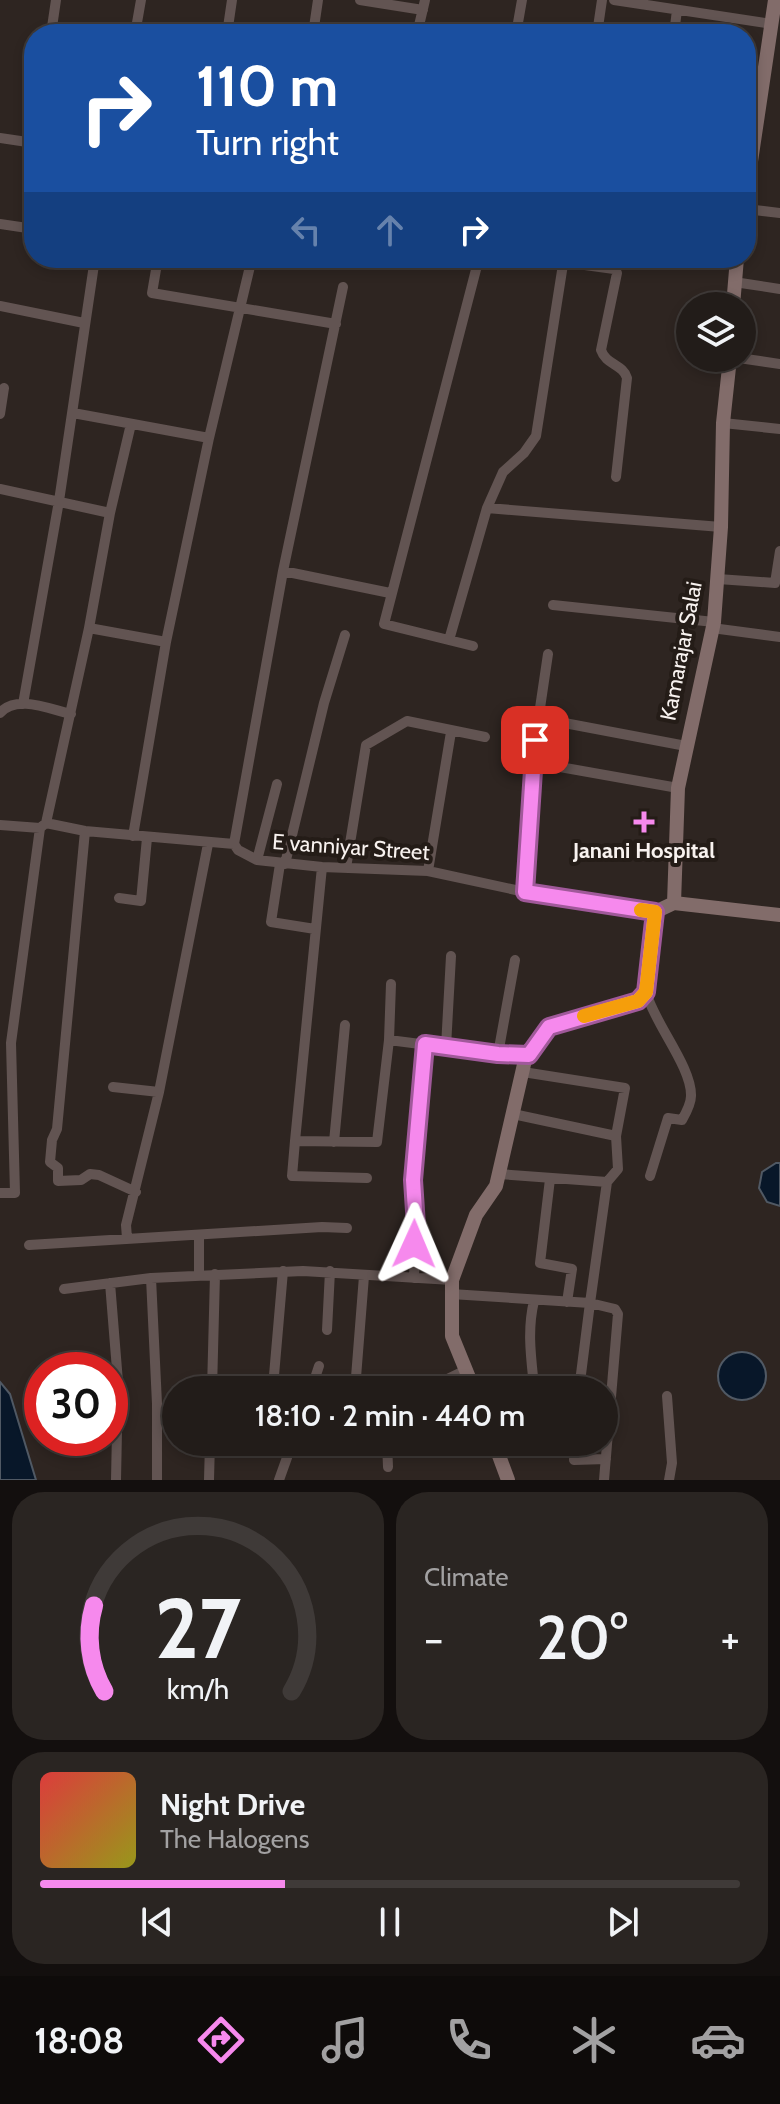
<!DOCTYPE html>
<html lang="en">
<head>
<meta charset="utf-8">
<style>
	:root { --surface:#221c19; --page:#2a2522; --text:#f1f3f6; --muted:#a2a1a2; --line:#3f3a38; --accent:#f689ed }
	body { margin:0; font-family:Cabin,sans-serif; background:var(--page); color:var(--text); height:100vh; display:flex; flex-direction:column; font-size:30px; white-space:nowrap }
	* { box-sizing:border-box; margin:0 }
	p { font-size:26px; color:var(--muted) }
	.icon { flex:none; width:44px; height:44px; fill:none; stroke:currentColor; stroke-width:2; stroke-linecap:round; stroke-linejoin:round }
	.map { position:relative; height:1480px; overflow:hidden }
	.drawer { display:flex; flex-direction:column; gap:12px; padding:12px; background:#130f0e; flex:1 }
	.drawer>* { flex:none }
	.guide { position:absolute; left:24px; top:24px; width:732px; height:244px; border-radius:32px; box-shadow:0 4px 12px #0003,0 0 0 2px var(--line); background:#1a4fa0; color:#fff; overflow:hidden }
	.buttons { position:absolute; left:676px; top:292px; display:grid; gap:16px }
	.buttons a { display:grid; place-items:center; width:80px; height:80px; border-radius:50%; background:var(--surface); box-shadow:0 4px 12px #0003,0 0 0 2px var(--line); font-size:40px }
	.speed { position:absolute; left:24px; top:1352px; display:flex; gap:16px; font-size:40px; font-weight:700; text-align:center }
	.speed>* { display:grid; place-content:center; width:104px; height:104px; border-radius:50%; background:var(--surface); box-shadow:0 4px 12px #0003,0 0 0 2px var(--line); line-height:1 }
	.speed .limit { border:12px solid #d22; background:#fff; color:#111 }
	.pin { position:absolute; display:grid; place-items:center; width:68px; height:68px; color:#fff; margin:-34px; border-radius:16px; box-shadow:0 4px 12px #0006 }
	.me { position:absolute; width:88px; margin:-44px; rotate:1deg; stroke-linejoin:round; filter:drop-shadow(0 0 6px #0008) }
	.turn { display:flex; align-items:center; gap:28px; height:168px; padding:0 40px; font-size:36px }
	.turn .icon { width:104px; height:104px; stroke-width:2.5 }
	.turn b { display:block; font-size:56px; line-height:68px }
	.lanes { display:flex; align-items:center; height:76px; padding:0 40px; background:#0003; justify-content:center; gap:40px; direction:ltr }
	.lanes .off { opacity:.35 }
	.big { font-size:60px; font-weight:600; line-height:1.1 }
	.drawer .tile { flex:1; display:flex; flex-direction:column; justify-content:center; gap:12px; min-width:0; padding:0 28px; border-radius:32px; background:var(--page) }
	.drawer .dial { align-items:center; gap:0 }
	.dial svg { height:208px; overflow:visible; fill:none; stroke:var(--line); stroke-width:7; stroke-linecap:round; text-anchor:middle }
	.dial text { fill:var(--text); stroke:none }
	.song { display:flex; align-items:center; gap:24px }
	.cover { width:96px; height:96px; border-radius:12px; background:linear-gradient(135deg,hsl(0 70% 55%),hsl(60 70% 35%)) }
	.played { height:8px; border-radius:4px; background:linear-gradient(90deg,var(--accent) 35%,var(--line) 35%) }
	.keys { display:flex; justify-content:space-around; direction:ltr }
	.heat { display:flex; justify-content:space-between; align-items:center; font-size:44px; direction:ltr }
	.drawer .tiles { flex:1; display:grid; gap:12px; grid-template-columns:1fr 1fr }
	.tile:last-child { grid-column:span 2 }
	.trip { position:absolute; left:162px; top:1376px; width:456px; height:80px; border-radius:40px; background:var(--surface); box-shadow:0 4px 12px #0003,0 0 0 2px var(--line); font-weight:600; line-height:80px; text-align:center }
	.dock { display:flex; height:128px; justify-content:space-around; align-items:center; background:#0e0b0a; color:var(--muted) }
	.dock .icon { width:56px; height:56px }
	.dock .selected { color:var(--accent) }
	.dock b { font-size:36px; color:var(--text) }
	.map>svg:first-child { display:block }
	.water { fill:#081729; stroke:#505964; stroke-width:2 }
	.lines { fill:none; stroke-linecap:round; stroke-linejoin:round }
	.street { stroke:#625452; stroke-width:10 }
	.secondary { stroke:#826c6a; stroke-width:14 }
	.route-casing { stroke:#a0599a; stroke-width:20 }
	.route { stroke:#f689ed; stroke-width:14 }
	.slow { stroke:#f59e0b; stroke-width:14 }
	.poi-dot { fill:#f689ed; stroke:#241c17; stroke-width:3 }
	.labels { text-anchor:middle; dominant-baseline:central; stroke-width:8; stroke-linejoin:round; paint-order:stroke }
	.street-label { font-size:22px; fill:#f8f2ef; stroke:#241c17 }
	.poi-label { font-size:22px; font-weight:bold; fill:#f8f2ef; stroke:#241c17 }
</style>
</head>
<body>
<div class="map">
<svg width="780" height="1480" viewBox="0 0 780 1480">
	<rect width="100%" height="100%" fill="#2e2521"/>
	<!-- water -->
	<path class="water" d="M776 1163H780V1206L767 1202 759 1188 762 1172Z
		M718 1376a24 24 0 1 1 48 0a24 24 0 1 1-48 0Z
		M0 1382 10 1394 36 1480H0Z"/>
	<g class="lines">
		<!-- street -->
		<path class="street" d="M360 0 423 10
			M614 0 772 24
			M51 34 56 0
			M135 34 141 0
			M227 34 232 0
			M313 34 318 0
			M417 34 425 0
			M516 34 522 0
			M597 34 602 0
			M674 34 677 10
			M0 138 34 143
			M746 209 780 213
			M0 224 34 229
			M158 258 152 293 336 324
			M564 258 536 436 524 453 503 472 487 508 721 527
			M563 262 614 269 617 273 601 350C606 365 623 364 627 378L616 477
			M734 282 780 289
			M0 306 84 323
			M739 358 780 364
			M73 413 209 438
			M0 414 4 388
			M723 423 780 429
			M0 489 110 513 89 628 46 823
			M110 513 131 424
			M283 571 390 593
			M718 579 775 583 780 551
			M553 605 714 622
			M89 628 166 642
			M712 628 780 637
			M449 640 487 508
			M473 646 384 624 479 258
			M23 704 59 501 95 258
			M0 713C16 694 49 709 71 714
			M538 718 686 746
			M532 762 678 788
			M0 825 40 828 46 823 85 831 234 844 238 850 257 860 322 867 428 871 525 892 655 912
			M85 831 57 1129 52 1140 50 1162 58 1168V1181L81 1180 90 1174 99 1175 136 1192
			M133 836 166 642 209 438 252 258
			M234 844 283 571 343 287
			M257 860 277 784
			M280 864 271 922 315 929
			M285 864 324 703 345 635
			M346 868 366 745 407 721 485 737
			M428 871 451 732
			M525 892 532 762 548 654
			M119 898 141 901 147 838
			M646 992C654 1023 692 1067 691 1096 691 1104 686 1113 682 1120L668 1118 650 1176
			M389 1040 498 1054 529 1055
			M446 1047 451 956
			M498 1054 515 960
			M523 1072 625 1088 616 1136 618 1169 607 1182
			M113 1087 159 1092
			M513 1114 616 1136
			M295 1141 322 867
			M334 1142 345 1025
			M367 1178 292 1176 295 1141 377 1142 389 1040 391 984
			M550 1179 540 1263 572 1269 567 1302
			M0 1193H15L11 1043 40 828
			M199 1236V1275
			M127 1238 126 1225 159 1092 208 844
			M29 1245 322 1227 347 1228
			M151 1278 157 1404V1480
			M414 1278 416 1226 413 1180 425 1044
			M110 1283 118 1382 116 1480
			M64 1289 151 1278 303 1271 452 1280
			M451 1294 590 1303 607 1182 499 1174
			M534 1301C527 1330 531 1357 534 1386L551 1387V1390
			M327 1330 330 1271
			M273 1387 283 1271
			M212 1390 215 1274
			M311 1390 319 1366
			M355 1390 364 1276
			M425 1390 466 1370
			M579 1390 590 1303 615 1309 618 1314 604 1480
			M667 1396 672 1463 669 1480
			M387 1442 388 1467
			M575 1442 574 1460 606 1459
			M209 1480 210 1442
			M279 1480 289 1452 296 1442"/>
		<!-- secondary -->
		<path class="secondary" d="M746 195 775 0
			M733 306 737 258
			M674 903 678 788 714 622 721 527 723 423 730 358
			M674 903 780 915
			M474 1390 452 1336V1280L476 1215 496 1186 525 1060 549 1027 638 1001 646 992 655 912 674 903
			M494 1442 508 1480"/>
	</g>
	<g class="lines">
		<!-- route casing -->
		<g class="route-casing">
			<path id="route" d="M414 1244 416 1226 413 1180 425 1044 498 1054 529 1055 549 1027 638 1001 646 992 655 912 525 892 535 740"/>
		</g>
		<!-- route -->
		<use href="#route" class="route"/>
		<!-- slow -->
		<path class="slow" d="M584 1016 638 1001 646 992 655 912 641 910"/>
	</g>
	<!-- markers -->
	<path class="poi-dot" d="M640 810h8v8h8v8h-8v8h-8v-8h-8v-8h8z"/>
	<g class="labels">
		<!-- street labels -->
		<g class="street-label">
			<text transform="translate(681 651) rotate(-79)">Kamarajar Salai</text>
			<text transform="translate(351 847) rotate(4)">E vanniyar Street</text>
		</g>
		<!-- poi labels -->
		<g class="poi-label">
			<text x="644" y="850">Janani Hospital</text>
		</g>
	</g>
</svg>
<div class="buttons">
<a><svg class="icon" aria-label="layers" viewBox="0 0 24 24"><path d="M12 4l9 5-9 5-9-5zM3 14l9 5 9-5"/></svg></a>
</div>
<div class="speed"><div class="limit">30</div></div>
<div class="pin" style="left:535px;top:740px;background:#d93025"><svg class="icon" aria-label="arrive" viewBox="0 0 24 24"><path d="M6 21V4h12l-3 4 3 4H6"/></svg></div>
<svg class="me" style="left:414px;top:1244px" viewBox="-20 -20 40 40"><path d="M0-17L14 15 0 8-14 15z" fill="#f689ed" stroke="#fff" stroke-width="4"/></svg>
<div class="trip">18:10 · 2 min · 440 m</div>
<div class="guide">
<div class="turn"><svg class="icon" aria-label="right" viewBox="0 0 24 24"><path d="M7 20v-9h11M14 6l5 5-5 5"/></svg><div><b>110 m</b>Turn right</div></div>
<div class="lanes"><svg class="icon off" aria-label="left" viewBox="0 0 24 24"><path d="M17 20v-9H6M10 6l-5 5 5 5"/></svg><svg class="icon off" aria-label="ahead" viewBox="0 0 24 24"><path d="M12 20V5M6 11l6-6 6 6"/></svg><svg class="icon" aria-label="right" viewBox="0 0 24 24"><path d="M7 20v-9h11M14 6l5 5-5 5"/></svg></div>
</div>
</div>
<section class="drawer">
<div class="tiles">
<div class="tile dial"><svg viewBox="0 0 100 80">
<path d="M14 69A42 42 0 1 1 86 69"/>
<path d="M14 69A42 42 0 0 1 10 36" stroke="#f689ed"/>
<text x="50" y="56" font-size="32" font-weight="700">27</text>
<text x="50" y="72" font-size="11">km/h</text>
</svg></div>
<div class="tile"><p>Climate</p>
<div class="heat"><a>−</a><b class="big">20°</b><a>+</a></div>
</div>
<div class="tile">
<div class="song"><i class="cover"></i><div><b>Night Drive</b><p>The Halogens</p></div></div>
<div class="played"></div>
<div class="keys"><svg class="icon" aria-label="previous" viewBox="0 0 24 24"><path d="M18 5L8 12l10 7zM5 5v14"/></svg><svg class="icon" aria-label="pause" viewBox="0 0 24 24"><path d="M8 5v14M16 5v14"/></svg><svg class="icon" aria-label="next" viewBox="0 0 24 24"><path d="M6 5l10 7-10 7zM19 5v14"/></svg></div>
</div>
</div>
</section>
<nav class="dock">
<b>18:08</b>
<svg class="icon selected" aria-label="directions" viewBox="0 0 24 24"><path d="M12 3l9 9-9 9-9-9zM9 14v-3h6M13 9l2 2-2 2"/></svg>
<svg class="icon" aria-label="music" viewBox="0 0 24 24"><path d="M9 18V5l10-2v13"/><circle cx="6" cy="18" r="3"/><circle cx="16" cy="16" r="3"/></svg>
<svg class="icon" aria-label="phone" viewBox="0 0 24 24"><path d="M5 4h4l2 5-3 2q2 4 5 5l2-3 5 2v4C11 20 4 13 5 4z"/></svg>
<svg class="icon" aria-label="climate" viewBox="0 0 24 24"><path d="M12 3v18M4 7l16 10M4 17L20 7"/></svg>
<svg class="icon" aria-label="car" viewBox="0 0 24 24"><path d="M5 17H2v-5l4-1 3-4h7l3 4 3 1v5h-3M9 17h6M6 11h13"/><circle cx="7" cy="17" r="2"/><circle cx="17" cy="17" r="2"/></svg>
</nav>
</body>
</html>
